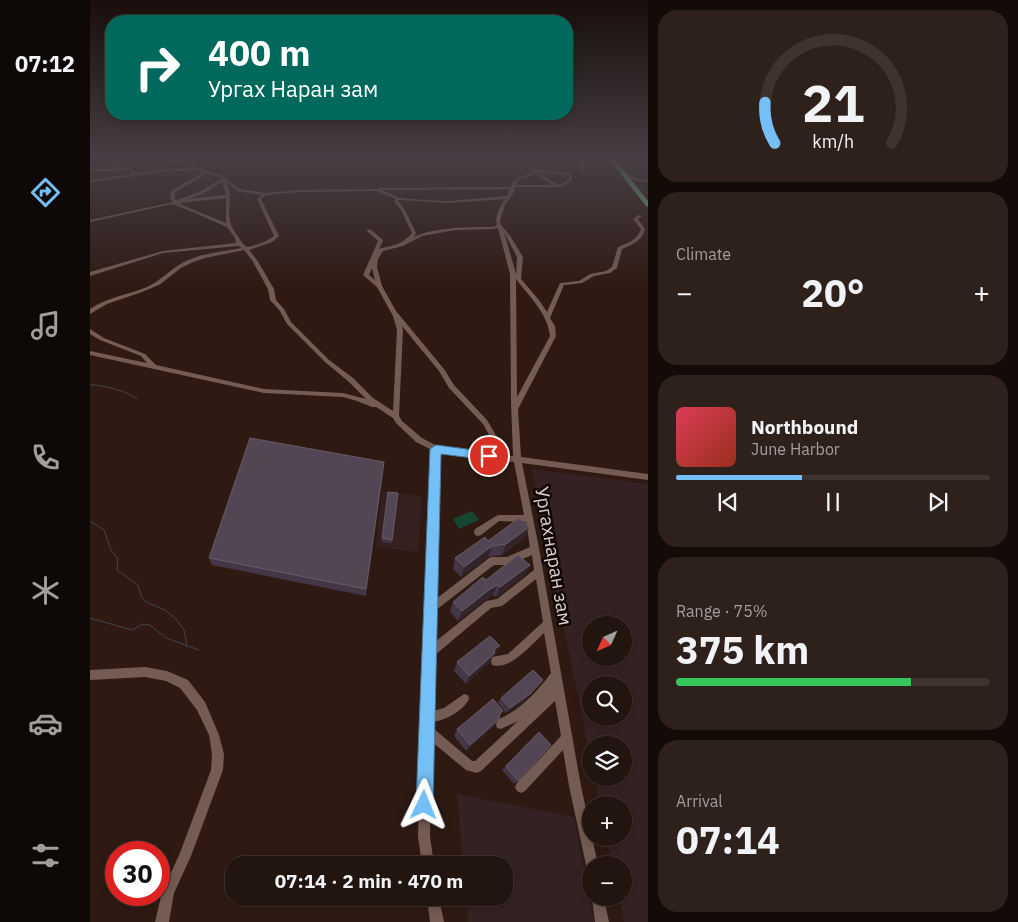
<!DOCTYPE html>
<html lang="en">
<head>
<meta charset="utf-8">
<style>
	:root { --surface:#22140e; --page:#2e211c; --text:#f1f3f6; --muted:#a29e9e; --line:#3f332e; --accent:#74c0f6 }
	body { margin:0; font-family:"IBM Plex Sans",sans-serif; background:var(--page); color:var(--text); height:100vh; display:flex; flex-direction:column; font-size:19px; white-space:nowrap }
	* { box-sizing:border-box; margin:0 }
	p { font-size:16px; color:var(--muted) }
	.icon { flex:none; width:28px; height:28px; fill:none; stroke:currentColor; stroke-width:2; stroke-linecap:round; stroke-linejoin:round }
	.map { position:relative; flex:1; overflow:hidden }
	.drawer { display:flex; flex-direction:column; gap:10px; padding:10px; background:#130b08; width:370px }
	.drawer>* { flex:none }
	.guide { position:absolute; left:15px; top:15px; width:468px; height:105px; border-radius:20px; box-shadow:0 2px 8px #0003,0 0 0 1px var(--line); background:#00695c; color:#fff; overflow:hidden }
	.needle { width:32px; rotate:225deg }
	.tools { position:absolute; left:492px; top:616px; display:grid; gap:10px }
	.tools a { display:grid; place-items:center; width:50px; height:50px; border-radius:50%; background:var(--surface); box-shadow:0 2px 8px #0003,0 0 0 1px var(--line); font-size:25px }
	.speed { position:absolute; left:15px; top:841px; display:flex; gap:10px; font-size:25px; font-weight:700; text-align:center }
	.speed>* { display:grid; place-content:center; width:65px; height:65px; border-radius:50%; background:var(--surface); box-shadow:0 2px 8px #0003,0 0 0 1px var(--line); line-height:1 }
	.speed .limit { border:8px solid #d22; background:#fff; color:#111 }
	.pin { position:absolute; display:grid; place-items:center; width:42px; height:42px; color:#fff; margin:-21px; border:2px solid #fff; border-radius:50%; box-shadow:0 1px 5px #0007 }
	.me { position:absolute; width:55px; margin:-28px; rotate:2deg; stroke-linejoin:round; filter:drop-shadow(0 0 4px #0008) }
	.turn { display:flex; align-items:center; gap:18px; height:105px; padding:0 20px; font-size:22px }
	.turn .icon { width:65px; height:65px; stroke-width:2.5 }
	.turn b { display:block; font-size:35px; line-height:42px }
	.big { font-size:38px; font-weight:700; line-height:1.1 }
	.drawer .tile { flex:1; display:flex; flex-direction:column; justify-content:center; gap:8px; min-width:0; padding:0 18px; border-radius:20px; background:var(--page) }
	.drawer .dial { align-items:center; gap:0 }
	.dial svg { height:130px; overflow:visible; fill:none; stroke:var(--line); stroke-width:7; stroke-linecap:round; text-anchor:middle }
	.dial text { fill:var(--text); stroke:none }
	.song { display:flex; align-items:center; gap:15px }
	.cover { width:60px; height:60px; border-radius:8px; background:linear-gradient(135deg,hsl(350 70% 55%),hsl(10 70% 35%)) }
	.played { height:5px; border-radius:2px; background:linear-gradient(90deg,var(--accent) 40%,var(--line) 40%) }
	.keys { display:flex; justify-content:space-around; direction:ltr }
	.heat { display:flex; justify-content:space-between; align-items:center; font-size:28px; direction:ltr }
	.charge { height:8px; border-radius:4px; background:linear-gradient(90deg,#34c759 75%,var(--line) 0) }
	.trip { position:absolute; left:135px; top:856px; width:288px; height:50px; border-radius:20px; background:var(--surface); box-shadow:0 2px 8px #0003,0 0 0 1px var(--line); font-weight:700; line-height:50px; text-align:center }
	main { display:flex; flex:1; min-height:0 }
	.dock { display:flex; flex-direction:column; width:90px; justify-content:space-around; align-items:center; background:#0e0806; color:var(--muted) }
	.dock .icon { width:35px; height:35px }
	.dock .active { color:var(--accent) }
	.dock b { font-size:22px; color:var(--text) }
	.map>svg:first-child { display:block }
	.commercial { fill:#342124; fill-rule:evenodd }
	.education { fill:#34211f }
	.green { fill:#164631 }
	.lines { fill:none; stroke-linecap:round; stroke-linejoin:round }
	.stream { stroke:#42444d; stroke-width:1 }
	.minor { fill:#745b53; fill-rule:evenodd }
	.highway { fill:#6eb87e; fill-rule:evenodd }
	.wall { fill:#423647 }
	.shaded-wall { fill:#33242c }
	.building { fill:#524655; stroke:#685c67 }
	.route { fill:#74c0f6; stroke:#4b7da0 }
	.labels { text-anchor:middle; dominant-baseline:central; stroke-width:5; stroke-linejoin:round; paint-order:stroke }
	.near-street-label { font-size:19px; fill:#ddcfc9; stroke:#100705 }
</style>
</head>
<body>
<main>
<nav class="dock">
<b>07:12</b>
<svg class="icon active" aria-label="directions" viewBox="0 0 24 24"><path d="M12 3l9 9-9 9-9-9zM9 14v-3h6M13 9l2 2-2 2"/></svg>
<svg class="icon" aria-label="music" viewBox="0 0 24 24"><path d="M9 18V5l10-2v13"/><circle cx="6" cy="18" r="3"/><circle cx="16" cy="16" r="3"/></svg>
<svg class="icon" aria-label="phone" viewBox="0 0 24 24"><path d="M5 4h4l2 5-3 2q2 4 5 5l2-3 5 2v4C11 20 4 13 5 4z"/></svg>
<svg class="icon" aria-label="climate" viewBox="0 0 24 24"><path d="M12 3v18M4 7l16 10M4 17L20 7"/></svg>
<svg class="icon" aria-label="car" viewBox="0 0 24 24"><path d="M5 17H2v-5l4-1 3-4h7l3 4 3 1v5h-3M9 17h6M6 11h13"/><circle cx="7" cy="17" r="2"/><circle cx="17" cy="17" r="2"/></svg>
<svg class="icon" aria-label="filters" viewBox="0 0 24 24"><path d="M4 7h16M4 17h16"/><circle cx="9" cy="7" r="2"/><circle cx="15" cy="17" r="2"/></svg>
</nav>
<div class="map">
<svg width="558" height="922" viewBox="0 0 558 922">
	<rect width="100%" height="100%" fill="#2e1a13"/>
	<!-- commercial -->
	<path class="commercial" d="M442 469 558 484V922H534L529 898H534V865H522L517 838H534V805H510L505 778H534V745H501V761ZM501 625H534V658H501ZM501 685H534V718H501Z
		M367 794 484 817 504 922H378L376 898H414V865H373Z"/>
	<!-- education -->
	<path class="education" d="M292 491 332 496 328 552 286 547Z"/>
	<!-- green -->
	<path class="green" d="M382 511 389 520 369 529 363 519Z"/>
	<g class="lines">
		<!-- stream -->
		<path class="stream" d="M0 385C9 384 41 392 47 399
			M0 521 14 530 21 550 28 559 27 570 48 585 52 598 58 603 75 610 86 619 94 630 97 646
			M0 618 42 630 53 624 60 625 76 638 109 650"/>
		<!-- minor -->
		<path class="minor" d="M28 159H32L34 160 26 169 41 167 46 173 76 169 102 168 70 159 84 160 91 159 88 161 131 175 150 189 176 193 208 190 288 189 290 188 421 187C424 176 434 175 444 172L424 159H428L443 169 482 174V180L471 187H425L424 192 415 205 410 221 411 225 421 237 433 257 431 279 449 300 457 312 470 283 489 281 500 274 516 271 522 267 528 247C538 243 547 240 551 229L543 219 548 215 552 216 548 219 555 229C552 241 543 244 532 249L527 268 520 273 504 276 492 283 474 285 460 318 465 326 466 336 428 409 431 457 558 474V480L432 463 448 543 491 786 508 865H501V871L498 869 496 865 479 786 473 750 435 791 431 793 427 791 425 787 427 783 471 736 465 701 391 771 387 773 376 770 342 742 340 836 344 865H332L328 836 342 450 326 442 306 423 303 418 286 407H282L267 401 253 397 174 393 0 355V351L57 363 51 356 10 340 0 334V329L14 338 55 354 66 365 174 389 253 393 276 399 259 382 235 362 197 324 190 311 180 300 178 289 162 260 154 250 115 258 101 263 91 268 69 285 52 292 17 304 0 314V309C17 297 38 295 57 287 70 281 80 270 92 263 110 253 132 252 152 248L148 246 73 253 0 276V272L73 251 146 243 145 238 137 227 100 211 82 204 0 222V220L83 202 80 199 82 190 111 174V172L109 170 76 171 48 175 46 177 44 176 0 182V180L43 174 40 169 20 172 0 171V169H22L30 160ZM115 172 129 177 131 179 109 192 87 200 84 199 85 192 114 176ZM448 172 479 176V179L470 185H468ZM446 174 462 185H425L430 179ZM132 182 136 195 97 199 113 194ZM137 183 148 191 172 195 167 199 184 236C176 242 167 245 157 247 151 243 151 240 147 235 132 216 145 202 137 183ZM420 189 417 196 359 201 335 200 310 198 292 190ZM287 191 306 199 304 201 311 210 322 233C312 245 303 245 289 249L293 241V240L280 229 276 230 288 241 273 275 287 287 303 316 307 330 303 411 283 398 263 378 239 360 201 322 194 309 186 300 184 289 167 260 159 250 182 242 189 236 171 199 176 195 208 192ZM136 198V223L92 205 90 203ZM415 199C410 206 404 217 407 225L403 227C380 227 344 227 324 237L326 233 315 210 308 201 310 200 359 203ZM408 228 420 274 421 403 423 456H418L397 420 364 385 354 369 306 311 292 286 287 267 288 259 293 251 313 246 332 236 366 230 403 229ZM414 232 427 257 426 276V274ZM282 268 285 280 279 275ZM426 279C439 296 458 314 460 336L427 397ZM312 326 349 371 359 388 393 424 410 455 347 446 332 438 312 421 309 416 313 330ZM350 452 424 462 434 515H408L385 529 384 532 385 535 388 536 391 535 409 521 436 522 440 547 417 557H402L399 558 346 599ZM442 555 444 570 407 599 396 601 345 642 346 610 404 565H418ZM446 579 453 622 418 654 402 657 401 661 402 665C420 671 442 644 454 633L461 673C446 693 430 710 407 720L406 724 407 728 411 729 428 721 385 761H382L343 728V722C356 720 373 711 379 699L378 695 374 694 354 708 343 711 345 655 401 608 412 606Z
			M491 159H495L493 162 495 169 493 170 491 169 489 162Z
			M555 159H558V161Z
			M539 175H541L547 179 558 180V182L545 181 539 177Z
			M55 667 77 671 98 680 115 702 129 735 134 754 133 770 101 856 84 893 79 922H65L72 892 90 853 121 770 122 754 119 735 107 710 90 688 76 681 55 677 0 680V670Z
			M337 898H349L354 922H340Z
			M502 898H514L519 922H505Z"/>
		<!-- highway -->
		<path class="highway" d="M519 159H525L558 201V207L556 206Z"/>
	</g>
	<!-- wall -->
	<path class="wall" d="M294 462 293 470 276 596 122 565 119 558Z
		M308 493 302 543 292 542V538Z
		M439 527 434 538 412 555 398 557 371 577 363 569 365 558 398 541Z
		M440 565 435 575 406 597 403 595 395 600 368 621 360 612 363 602 396 580Z
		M410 646 405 655H403L399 663 376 684 364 671 367 662Z
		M453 680 436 699 416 713 408 703 411 698Z
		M413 711 410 715 409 719 404 726 376 751 364 736 367 729Z
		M449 732 428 781 424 784 412 770Z"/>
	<!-- shaded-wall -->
	<path class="shaded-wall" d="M294 462 293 470 276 596V589Z
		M439 527 434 538 412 555 416 544Z
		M402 546 398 557 371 577 374 567Z
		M440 565 435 575 406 597 410 587Z
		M407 585 403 595 395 600 368 621 372 611 399 590Z
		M410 646 405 655H403L399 663 376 684 379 676 405 648Z
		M453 680 436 699 416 713 420 708Z
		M409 719 404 726 376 751 380 745Z"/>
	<!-- building -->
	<path class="building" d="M160 438 294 462 276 589 119 558Z
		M298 492 308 493 302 540 292 538Z
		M429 518 439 527 416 544 402 546 374 567 365 558 395 537 398 541Z
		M428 555 440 565 410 587 407 585 399 590 372 611 363 602 393 577 396 580Z
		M400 636 410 646 405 648 404 654 379 676 367 662Z
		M443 670 453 680 440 694 420 708 411 698Z
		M403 699 413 711 410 713 409 719 380 745 367 729Z
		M449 732 461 745 428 781 416 766Z"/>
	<!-- sky -->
	<linearGradient id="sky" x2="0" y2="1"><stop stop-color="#190e0a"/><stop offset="0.55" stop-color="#463e44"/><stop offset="1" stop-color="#463e44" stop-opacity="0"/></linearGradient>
	<rect width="558" height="288" fill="url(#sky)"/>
	<!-- route -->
	<path class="route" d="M346 445 399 452 405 456 399 460 351 454 343 805 341 812 334 814 328 812 326 805 340 449Z"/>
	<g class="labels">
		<!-- near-street labels -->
		<g class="near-street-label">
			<text transform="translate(464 556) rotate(80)">Ургахнаран зам</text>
		</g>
	</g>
</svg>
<div class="tools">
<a><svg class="needle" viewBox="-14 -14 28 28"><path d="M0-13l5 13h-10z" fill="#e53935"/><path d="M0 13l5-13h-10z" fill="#a29e9e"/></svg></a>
<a><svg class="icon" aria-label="search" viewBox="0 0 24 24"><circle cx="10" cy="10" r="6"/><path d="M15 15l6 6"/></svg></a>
<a><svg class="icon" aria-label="layers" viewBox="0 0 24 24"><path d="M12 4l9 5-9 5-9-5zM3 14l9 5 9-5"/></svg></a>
<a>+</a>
<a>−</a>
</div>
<div class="speed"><div class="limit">30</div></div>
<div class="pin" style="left:399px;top:456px;background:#d93025"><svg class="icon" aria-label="arrive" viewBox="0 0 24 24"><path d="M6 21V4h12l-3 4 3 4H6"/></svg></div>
<svg class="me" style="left:334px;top:805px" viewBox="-20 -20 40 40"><path d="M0-17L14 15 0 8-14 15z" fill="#74c0f6" stroke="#fff" stroke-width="4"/></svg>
<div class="trip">07:14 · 2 min · 470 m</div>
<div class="guide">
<div class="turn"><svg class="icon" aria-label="right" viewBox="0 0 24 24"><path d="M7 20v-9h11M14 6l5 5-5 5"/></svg><div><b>400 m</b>Ургах Наран зам</div></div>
</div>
</div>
<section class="drawer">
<div class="tile dial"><svg viewBox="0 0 100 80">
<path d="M14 69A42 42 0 1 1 86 69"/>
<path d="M14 69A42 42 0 0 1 8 44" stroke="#74c0f6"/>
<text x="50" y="56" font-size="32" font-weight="700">21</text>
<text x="50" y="72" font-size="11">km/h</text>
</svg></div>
<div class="tile"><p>Climate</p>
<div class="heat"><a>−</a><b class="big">20°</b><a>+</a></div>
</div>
<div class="tile">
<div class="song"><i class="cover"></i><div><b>Northbound</b><p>June Harbor</p></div></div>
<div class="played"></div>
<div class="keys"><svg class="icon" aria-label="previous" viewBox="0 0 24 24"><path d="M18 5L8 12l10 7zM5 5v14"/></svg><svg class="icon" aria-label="pause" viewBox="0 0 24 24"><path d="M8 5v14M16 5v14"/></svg><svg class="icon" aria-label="next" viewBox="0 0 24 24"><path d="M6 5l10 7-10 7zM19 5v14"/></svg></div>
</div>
<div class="tile"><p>Range · 75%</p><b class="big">375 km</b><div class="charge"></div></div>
<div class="tile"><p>Arrival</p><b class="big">07:14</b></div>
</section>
</main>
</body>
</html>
